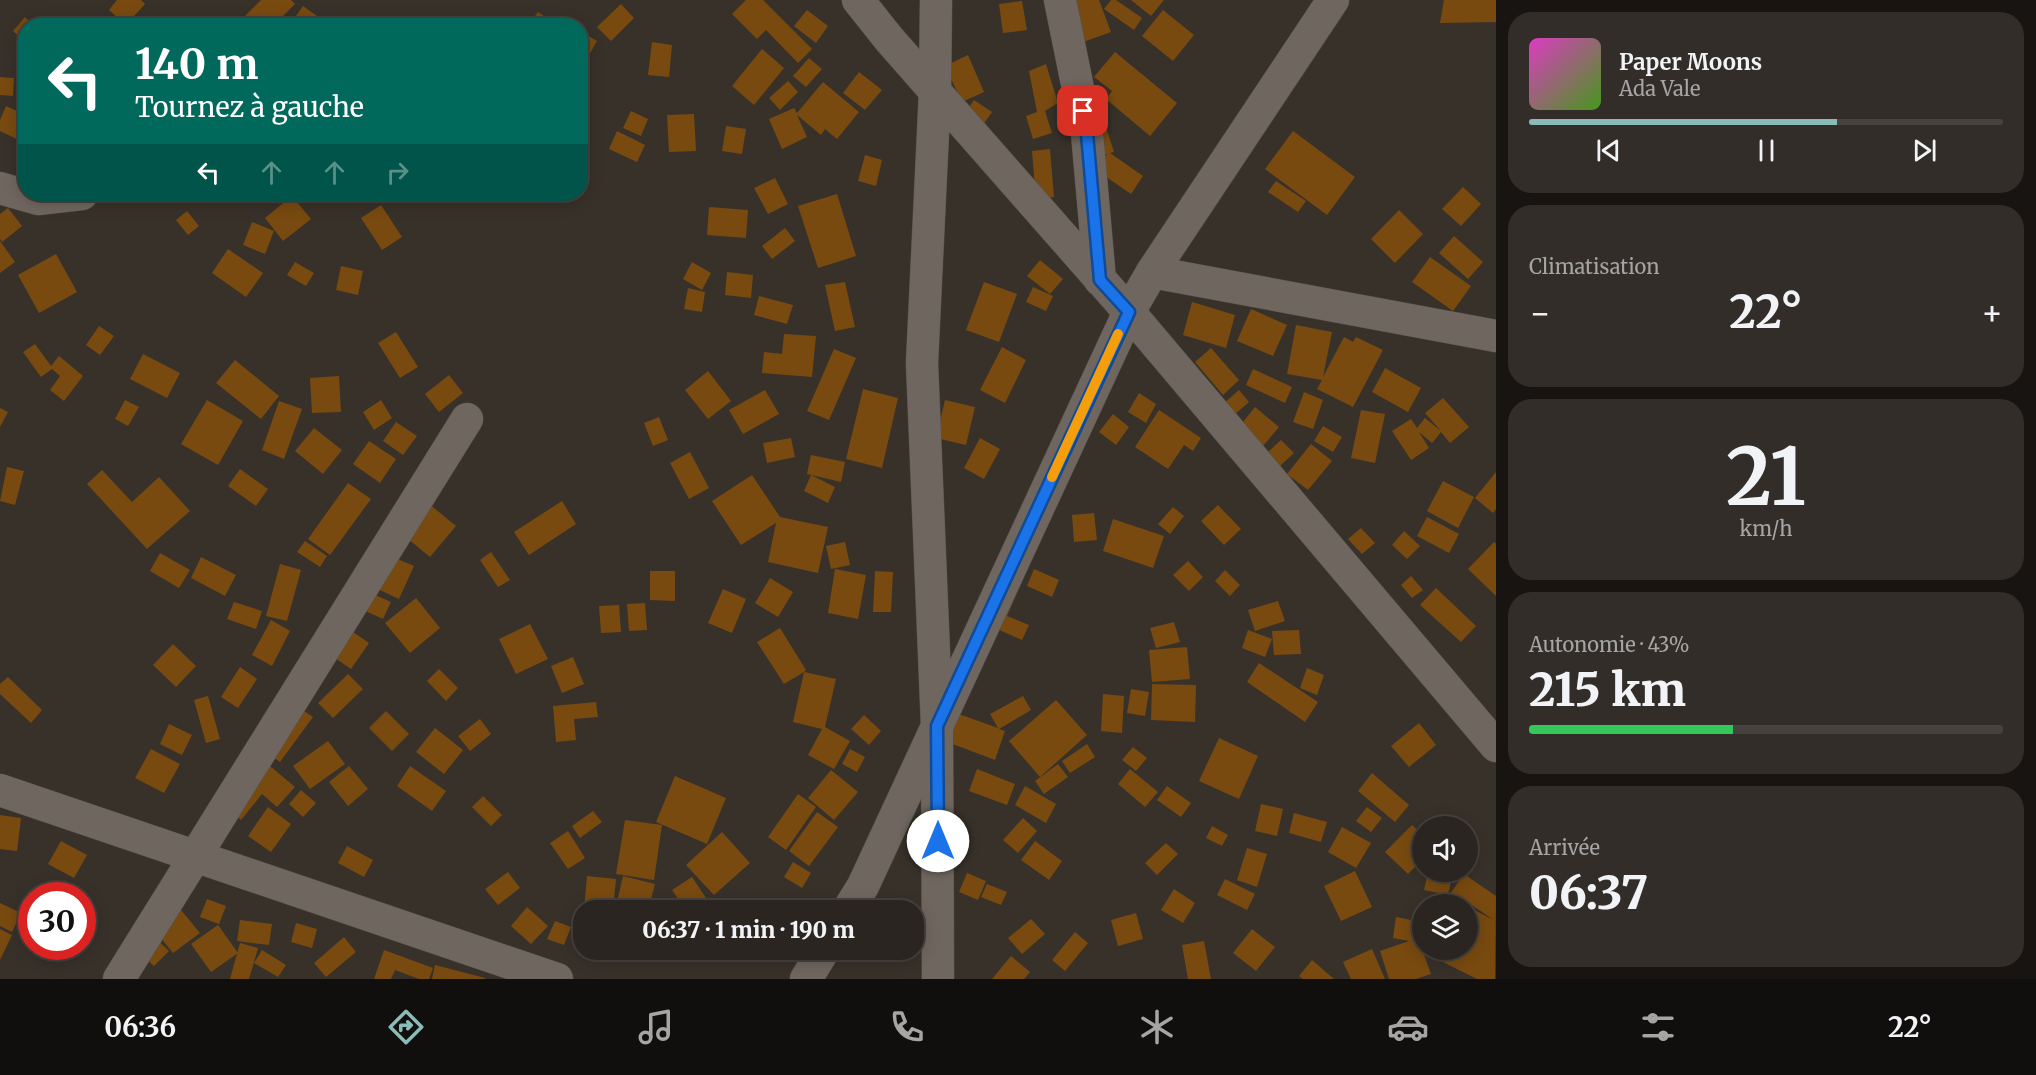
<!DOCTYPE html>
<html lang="fr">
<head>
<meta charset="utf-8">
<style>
	:root { --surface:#2a2520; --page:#322d29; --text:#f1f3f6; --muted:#a5a5a5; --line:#46423e; --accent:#8bbbb9 }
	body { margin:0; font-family:Merriweather,serif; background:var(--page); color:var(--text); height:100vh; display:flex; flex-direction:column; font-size:22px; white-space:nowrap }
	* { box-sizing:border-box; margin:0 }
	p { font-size:20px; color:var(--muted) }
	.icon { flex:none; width:33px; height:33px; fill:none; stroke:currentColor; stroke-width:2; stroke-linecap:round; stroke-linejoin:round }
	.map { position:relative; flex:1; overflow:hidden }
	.drawer { display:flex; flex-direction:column; gap:12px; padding:12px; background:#171412; width:540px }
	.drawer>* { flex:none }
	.hud { position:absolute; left:18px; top:18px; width:570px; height:183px; border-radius:24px; box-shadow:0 3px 15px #0003,0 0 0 2px var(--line); background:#00695c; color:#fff; overflow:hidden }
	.buttons { position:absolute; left:1412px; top:816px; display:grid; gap:12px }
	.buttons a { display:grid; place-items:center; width:66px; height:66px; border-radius:50%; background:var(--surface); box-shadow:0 3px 15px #0003,0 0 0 2px var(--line); font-size:30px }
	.speed { position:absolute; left:18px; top:882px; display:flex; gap:12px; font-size:30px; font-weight:700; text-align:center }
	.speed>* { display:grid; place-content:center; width:78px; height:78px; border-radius:50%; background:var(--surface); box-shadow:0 3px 15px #0003,0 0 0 2px var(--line); line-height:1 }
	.speed .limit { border:9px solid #d22; background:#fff; color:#111 }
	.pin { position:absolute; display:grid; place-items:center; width:51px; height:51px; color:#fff; margin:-26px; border-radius:12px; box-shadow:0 3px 9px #0006 }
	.me { position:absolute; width:66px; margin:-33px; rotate:0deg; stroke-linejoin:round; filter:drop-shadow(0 0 4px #0008) }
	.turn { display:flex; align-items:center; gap:21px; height:126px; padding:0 18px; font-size:27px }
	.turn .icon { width:78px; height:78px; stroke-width:2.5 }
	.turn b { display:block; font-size:42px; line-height:51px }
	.lanes { display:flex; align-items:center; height:57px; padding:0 18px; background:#0003; justify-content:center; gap:30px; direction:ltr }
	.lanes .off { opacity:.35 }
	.big { font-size:45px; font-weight:800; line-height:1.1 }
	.drawer .card { flex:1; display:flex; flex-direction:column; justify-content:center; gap:9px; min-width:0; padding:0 21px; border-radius:24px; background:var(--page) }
	.drawer .dial { align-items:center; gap:0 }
	.dial b { font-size:78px; line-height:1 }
	.song { display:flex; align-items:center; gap:18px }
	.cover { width:72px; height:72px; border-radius:9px; background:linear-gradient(135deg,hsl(310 70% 55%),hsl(100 70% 35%)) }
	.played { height:6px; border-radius:3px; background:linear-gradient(90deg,var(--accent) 65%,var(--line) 65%) }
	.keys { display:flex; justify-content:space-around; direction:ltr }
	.heat { display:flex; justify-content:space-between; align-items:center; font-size:33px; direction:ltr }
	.charge { height:9px; border-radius:4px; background:linear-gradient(90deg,#34c759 43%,var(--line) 0) }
	.trip { position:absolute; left:573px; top:900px; width:351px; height:60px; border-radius:24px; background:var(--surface); box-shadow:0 3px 15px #0003,0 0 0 2px var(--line); font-weight:800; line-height:60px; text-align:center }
	.dock { display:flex; height:96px; justify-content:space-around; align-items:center; background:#110f0d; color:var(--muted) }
	.dock .icon { width:42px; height:42px }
	.dock .selected { color:var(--accent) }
	.dock b { font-size:27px; color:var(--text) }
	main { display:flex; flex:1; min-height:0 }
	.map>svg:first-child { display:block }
	.building { fill:#784a10 }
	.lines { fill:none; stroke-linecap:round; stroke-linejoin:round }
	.street-casing { stroke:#56504a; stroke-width:33 }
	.street { stroke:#6f675f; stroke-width:32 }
	.route-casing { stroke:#114b97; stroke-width:15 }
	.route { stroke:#1a73e8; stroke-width:10 }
	.slow { stroke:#f59e0b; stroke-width:10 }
</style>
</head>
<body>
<main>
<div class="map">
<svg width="1496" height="979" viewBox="0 0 1496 979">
	<rect width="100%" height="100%" fill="#38312a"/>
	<!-- building -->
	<path class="building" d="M117 0H141L145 4 126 25 109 10Z
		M261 0H291L295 4 273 26H235Z
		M746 0H763L812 49 798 63 766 30 757 39 732 14Z
		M1055 0H1099L1111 32 1072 46Z
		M1111 0H1116L1142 18 1134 30 1104 9Z
		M1131 0H1164L1151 16Z
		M1444 0H1496V22L1440 23Z
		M1022 1 1027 30 1003 33 999 4Z
		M621 4 634 18 611 41 597 27Z
		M303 6 324 21 321 26H289Z
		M807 10 828 26 816 43 794 26Z
		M1163 10 1194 35 1173 61 1142 36Z
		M538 12 554 23 553 26H528Z
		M25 17 34 26H26V43L13 31Z
		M580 31 597 41 588 57 580 52Z
		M652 42 672 45 669 77 648 75Z
		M762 49 784 68 754 105 732 86Z
		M1115 52 1177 103 1150 136 1106 99 1112 91 1094 77Z
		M968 55 984 92 962 102 945 66Z
		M809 58 822 69 806 87 793 76Z
		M1046 64 1058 103 1045 111 1052 133 1033 139 1026 116 1037 112 1029 71Z
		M859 72 882 90 865 110 843 93Z
		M0 77 14 78 13 96 0 95Z
		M788 81 798 92 780 110 769 98Z
		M823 82 859 112 837 139 825 129 821 135 797 115 807 137 782 149 769 119 794 108 797 113Z
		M974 100 992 112 983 125 965 113Z
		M6 106 26 115 25 143 0 131V120Z
		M631 111 648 119 641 136 623 128Z
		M694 114 696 151 669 152 667 115Z
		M1105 124 1114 152 1110 153 1143 176 1131 194 1096 170 1107 154 1098 157 1089 129Z
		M726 126 746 129 742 154 722 151Z
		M617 131 645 145 637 162 609 149Z
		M1293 131 1355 177 1327 215 1265 169Z
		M1050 149 1054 197 1036 199 1032 151Z
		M865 155 882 160 876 186 858 181Z
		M775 178 788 204 768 214 754 188Z
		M1276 181 1306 201 1298 212 1268 192Z
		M1463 187 1481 204 1461 226 1442 209Z
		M837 194 856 256 818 268 798 206Z
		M292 196 311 219 283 241 265 218Z
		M381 205 402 237 382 250 361 218Z
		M709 207 748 210 746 238 707 235Z
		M8 208 22 226 2 242 0 239V214Z
		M1399 210 1423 234 1395 263 1371 239Z
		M187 211 199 226 188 235 176 220Z
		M252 222 274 231 265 254 243 245Z
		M785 228 795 241 772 259 762 246Z
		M1454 236 1483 262 1468 279 1439 253Z
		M0 241 15 262 0 273Z
		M228 249 263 273 246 297 212 273Z
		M56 254 77 292 39 313 18 275Z
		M1430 257 1471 286 1453 311 1412 282Z
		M1040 260 1063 279 1050 294 1027 276Z
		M295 262 314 273 306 286 287 275Z
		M692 262 711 273 702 290 683 279Z
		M341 266 363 271 358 295 336 290Z
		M727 272 753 275 751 298 725 295Z
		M845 282 855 327 835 331 825 285Z
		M984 282 1017 294 999 342 966 330Z
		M1033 287 1053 296 1046 311 1026 302Z
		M688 288 705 292 702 312 684 309Z
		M759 296 793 305 787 324 754 315Z
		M1192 302 1235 315 1226 348 1183 335Z
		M1251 309 1287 325 1273 356 1237 341Z
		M1296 325 1332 332 1323 377 1344 337 1353 342 1356 337 1383 350 1353 407 1317 389 1322 380 1287 374Z
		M99 326 114 336 100 355 86 345Z
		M396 332 418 367 400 378 378 343Z
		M784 334 816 336 812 377 762 373 764 352 782 354Z
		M35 344 51 366 59 356 83 376 64 401 50 390 60 376 52 369 41 377 23 352Z
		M1002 347 1026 360 1005 403 980 390Z
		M1211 348 1239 380 1223 395 1195 362Z
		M834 349 856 358 829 420 807 411Z
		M143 354 180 373 167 398 130 379Z
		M235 360 279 396 261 419 216 383Z
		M1385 368 1421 388 1408 412 1372 392Z
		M1253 369 1292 387 1285 403 1246 385Z
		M708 371 731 401 708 419 685 390Z
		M449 375 463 393 439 412 425 394Z
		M339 376 341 412 312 413 310 378Z
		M863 389 898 398 882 468 846 459Z
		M765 390 779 414 743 434 729 410Z
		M1239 390 1249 402 1233 416 1223 404Z
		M1304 392 1323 400 1313 429 1293 422Z
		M1139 393 1156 404 1146 423 1128 412Z
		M1443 398 1469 427 1450 443 1441 432 1432 443 1419 432 1429 448 1411 460 1392 431 1411 419 1417 428 1425 418 1441 431 1425 413Z
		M125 400 139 407 128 426 115 419Z
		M207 400 243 421 218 465 181 444Z
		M381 400 392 418 374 430 363 412Z
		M945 400 975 407 966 445 936 438Z
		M279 401 302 409 284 459 262 450Z
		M1255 407 1279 427 1263 446 1239 427Z
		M0 408 8 412 0 427Z
		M1159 410 1201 438 1193 451 1184 445 1168 469 1135 447Z
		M1361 410 1385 414 1375 463 1351 458Z
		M1113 414 1129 427 1116 445 1099 432Z
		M659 417 668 440 653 446 644 423Z
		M396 422 417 436 403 455 383 441Z
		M1323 426 1342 437 1333 452 1314 441Z
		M314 428 342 450 323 474 295 451Z
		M791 438 795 457 767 463 763 443Z
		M980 438 1000 449 984 479 964 468Z
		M1281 440 1294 453 1280 466 1268 452Z
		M369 441 396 459 380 483 353 464Z
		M1311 444 1332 461 1308 490 1287 474Z
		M690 452 709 488 689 499 670 463Z
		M811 455 845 462 841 482 807 474Z
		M7 467 24 471 15 505 0 501Z
		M240 469 268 489 256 506 228 486Z
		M102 470 132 502 159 477 190 511 147 549 87 484Z
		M1496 472V509L1493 513 1475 498Z
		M752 475 780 517 828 527 818 573 768 562 776 523 741 545 712 501Z
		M811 475 835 487 828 503 804 491Z
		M1443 481 1474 497 1458 528 1427 511Z
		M348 483 371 499 330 555 308 539Z
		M562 501 576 524 529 555 514 532Z
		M428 503 456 526 430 557 402 534Z
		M1218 505 1241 529 1224 545 1201 521Z
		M1173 507 1184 516 1170 534 1158 524Z
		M1094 513 1097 540 1074 542 1072 515Z
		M1427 517 1459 534 1449 553 1417 536Z
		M1113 519 1164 536 1153 568 1103 551Z
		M1361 528 1375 543 1362 554 1348 539Z
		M1404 531 1420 546 1407 559 1392 545Z
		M305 541 327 556 320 567 297 552Z
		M845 542 850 565 831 569 826 546Z
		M1494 542 1496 544V596L1468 569Z
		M381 552 414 566 399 599 367 584Z
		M491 552 510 580 498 587 480 560Z
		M160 553 190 570 179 588 150 571Z
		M201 557 236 575 225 596 191 578Z
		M1188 561 1203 577 1189 591 1173 575Z
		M280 564 301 570 287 621 266 616Z
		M835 569 866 575 858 619 828 613Z
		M1034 569 1059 580 1052 597 1027 586Z
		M1225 570 1240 585 1230 596 1215 581Z
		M650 571H675V601L650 600Z
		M875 571 893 572 891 612H873Z
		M1000 572 1022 582 1007 616 1029 625 1022 640 979 621Z
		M1411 576 1423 590 1412 598 1401 585Z
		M770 578 793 592 778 617 755 603Z
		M360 588 391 602 383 619 352 605Z
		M1436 588 1476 626 1461 642 1420 605Z
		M723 589 746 599 732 633 708 623Z
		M416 598 440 628 410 653 385 623Z
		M1278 601 1285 621 1255 631 1248 610Z
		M234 602 262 611 256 629 227 619Z
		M645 603 647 630 629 631 627 604Z
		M619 605 621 632 601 633 599 606Z
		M271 620 290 631 272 666 252 655Z
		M1174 622 1180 642 1156 648 1150 628Z
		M340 623 369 643 351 669 322 649Z
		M530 624 548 659 516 674 499 639Z
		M780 628 806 670 804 672 836 679 825 727 850 741 834 769 808 755 822 729 793 722 804 672 784 684 757 642Z
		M1248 630 1272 639 1265 657 1242 648Z
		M1299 630 1301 654 1274 655 1272 631Z
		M173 644 196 666 176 687 153 665Z
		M1187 647 1190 679 1152 682 1149 650Z
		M573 657 584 684 562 693 551 666Z
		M1259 663 1318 702 1305 722 1247 682Z
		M240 667 257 679 238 708 221 697Z
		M1307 668 1324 675 1317 695 1300 688Z
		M439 669 458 688 446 701 427 681Z
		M348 674 363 689 333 718 318 703Z
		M8 677 42 710 31 723 0 694V684Z
		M1152 684 1196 685 1195 722 1151 720Z
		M1131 689 1149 692 1145 716 1127 713Z
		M1103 694 1124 696 1122 733 1101 731Z
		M208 696 220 739 206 743 194 700Z
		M1023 696 1031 710 999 729 1005 731 995 760 947 742 956 713 998 728 990 714Z
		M1056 700 1087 735 1040 777 1009 741Z
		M596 702 598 717 574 719 576 740 556 742 553 706Z
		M292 703 313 717 280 762 260 748Z
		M386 711 409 734 392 751 369 728Z
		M864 715 881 731 869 745 851 729Z
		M480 719 491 734 470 751 458 736Z
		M1419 723 1436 745 1409 767 1391 746Z
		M169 724 192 735 182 755 160 744Z
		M435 728 463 750 444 774 416 752Z
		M1219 738 1258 756 1239 799 1199 781Z
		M328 741 345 764 310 789 293 766Z
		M1087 744 1095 757 1070 773 1062 761Z
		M1133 747 1147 758 1136 771 1122 760Z
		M151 749 180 764 164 793 135 778Z
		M850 749 865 757 857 772 842 764Z
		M264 761 295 787 277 807 262 794 241 820 225 806Z
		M1058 764 1068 777 1044 794 1035 781Z
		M349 766 368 789 348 806 329 782Z
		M410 766 446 791 432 811 397 786Z
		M977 769 1015 784 1007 805 969 791Z
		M1130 769 1158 792 1145 807 1118 784Z
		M831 770 858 792 834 820 808 798Z
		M1372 773 1409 805 1395 822 1358 791Z
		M675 776 726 798 707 844 656 822Z
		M1025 786 1056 804 1046 823 1015 805Z
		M1167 786 1191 803 1181 817 1157 800Z
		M301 790 316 803 303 817 289 804Z
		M798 794 816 807 786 850 768 837Z
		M483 796 502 815 491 826 472 807Z
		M1261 804 1283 809 1277 836 1255 831Z
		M268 807 291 824 271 852 248 836Z
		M1367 807 1382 818 1371 832 1356 821Z
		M593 811 602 822 580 838 572 826Z
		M817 812 838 827 809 866 789 851Z
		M1294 813 1327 822 1321 842 1289 833Z
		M0 815 21 818 17 851 0 849Z
		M1023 818 1037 831 1018 853 1003 840Z
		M625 820 662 825 654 880 616 874Z
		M1412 825 1422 834V860L1408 874 1385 852Z
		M1212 826 1228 835 1222 846 1206 838Z
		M1342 827 1371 843 1356 868 1328 852Z
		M568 831 585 858 568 869 550 843Z
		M722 832 750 863 714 895 686 865Z
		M61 841 87 855 74 878 48 864Z
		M1035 841 1062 861 1049 880 1021 860Z
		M1166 843 1178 854 1157 875 1145 863Z
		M347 846 373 860 364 877 338 863Z
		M1247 848 1267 854 1257 887 1237 880Z
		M793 862 811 873 802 888 784 877Z
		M1355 871 1372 907 1341 921 1324 886Z
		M508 872 520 888 498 905 485 889Z
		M1428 872H1453L1448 895 1424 890Z
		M967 873 986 881 978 900 959 892Z
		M1464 874 1496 896 1495 979H1477L1443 962 1449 950H1467V914L1470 908 1494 920 1470 904 1467 909V904H1443Z
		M587 876 616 879 613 910H584Z
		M623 876 655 884 648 910H615Z
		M692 877 708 901 694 910H686L672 890Z
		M1225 879 1255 894 1247 910 1217 895Z
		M987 884 1007 892 1001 905 981 897Z
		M1174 889 1195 903 1183 923 1161 910Z
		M207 899 226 906 219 924 200 917Z
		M0 903 21 913 12 932 0 926Z
		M527 907 548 926 531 944 511 926Z
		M181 910 200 933 173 953 155 931Z
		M1136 913 1143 939 1118 946 1111 920Z
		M1396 917 1421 922 1418 938 1431 974 1416 979H1389L1380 951 1409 941 1393 938Z
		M1031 919 1045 934 1022 954 1008 938Z
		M240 920 272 924 269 945 237 941Z
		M555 921 571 927 564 945 547 939Z
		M296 923 317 929 312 948 291 942Z
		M218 925 238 953 211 972 191 944Z
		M582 927H584V949H580Z
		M0 929 12 935 0 960Z
		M1252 929 1275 947 1256 971 1233 953Z
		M149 932 169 951 154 966 134 948Z
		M1075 932 1088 943 1065 971 1052 960Z
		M344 937 356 952 326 977 314 963Z
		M1204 941 1211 979H1188L1182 945Z
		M240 943 258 948 254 962 249 979H230Z
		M1372 949 1385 979H1351L1343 962Z
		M262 950 286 965 278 977 254 963Z
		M384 950 433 968 429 979H419L395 970 391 979H374Z
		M614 950H649L647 962 613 957Z
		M702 950H726L716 961Z
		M1011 956 1030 972 1024 979H992Z
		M1312 960 1334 979H1303L1299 976Z
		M435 965 485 978V979H432Z"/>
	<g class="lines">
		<!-- street casing -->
		<g class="street-casing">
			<path id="street" d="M858 0 889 39 1129 312 1496 746
				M936 0 935 91 922 363 937 726 938 979
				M1060 0 1087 133 1100 280
				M0 188 38 199 82 194
				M1152 272 1496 336
				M0 790 557 979
				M848 910 863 886 1129 312 1152 272 1333 0
				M119 979 467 419
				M806 979 824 950"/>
		</g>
		<!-- street -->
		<use href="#street" class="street"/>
	</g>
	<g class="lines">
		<!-- route casing -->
		<g class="route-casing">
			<path id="route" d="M938 841 937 726 1129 312 1100 280 1087 134 1083 111"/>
		</g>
		<!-- route -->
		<use href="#route" class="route"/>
		<!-- slow -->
		<path class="slow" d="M1052 477 1118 334"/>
	</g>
</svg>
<div class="buttons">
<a><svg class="icon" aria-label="sound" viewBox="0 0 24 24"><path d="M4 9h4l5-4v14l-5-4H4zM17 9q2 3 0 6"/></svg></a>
<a><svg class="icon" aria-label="layers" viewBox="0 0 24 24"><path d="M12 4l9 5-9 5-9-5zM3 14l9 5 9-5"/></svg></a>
</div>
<div class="speed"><div class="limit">30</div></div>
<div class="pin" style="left:1083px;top:111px;background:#d93025"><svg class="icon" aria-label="arrive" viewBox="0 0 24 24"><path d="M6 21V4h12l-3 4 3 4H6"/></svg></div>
<svg class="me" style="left:938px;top:841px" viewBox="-20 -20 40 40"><circle r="19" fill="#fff"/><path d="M0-13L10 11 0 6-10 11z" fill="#1a73e8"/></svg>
<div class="trip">06:37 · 1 min · 190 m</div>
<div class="hud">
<div class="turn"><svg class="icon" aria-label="left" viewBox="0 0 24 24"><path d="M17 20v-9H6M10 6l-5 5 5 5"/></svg><div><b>140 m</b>Tournez à gauche</div></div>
<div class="lanes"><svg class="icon" aria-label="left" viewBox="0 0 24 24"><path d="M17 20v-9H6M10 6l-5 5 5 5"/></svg><svg class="icon off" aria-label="ahead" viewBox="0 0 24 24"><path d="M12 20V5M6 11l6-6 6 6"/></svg><svg class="icon off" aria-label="ahead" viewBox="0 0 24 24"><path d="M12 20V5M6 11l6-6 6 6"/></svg><svg class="icon off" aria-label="right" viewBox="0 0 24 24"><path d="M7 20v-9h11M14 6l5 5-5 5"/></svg></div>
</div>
</div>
<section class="drawer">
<div class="card">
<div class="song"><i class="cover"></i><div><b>Paper Moons</b><p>Ada Vale</p></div></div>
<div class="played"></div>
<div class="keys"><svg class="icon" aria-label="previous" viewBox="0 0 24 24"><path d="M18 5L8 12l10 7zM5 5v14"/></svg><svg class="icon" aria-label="pause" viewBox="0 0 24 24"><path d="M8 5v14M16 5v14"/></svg><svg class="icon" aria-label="next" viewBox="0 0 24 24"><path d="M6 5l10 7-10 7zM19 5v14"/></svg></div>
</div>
<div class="card"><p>Climatisation</p>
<div class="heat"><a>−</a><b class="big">22°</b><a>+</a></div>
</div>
<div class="card dial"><b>21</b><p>km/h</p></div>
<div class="card"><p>Autonomie · 43%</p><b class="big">215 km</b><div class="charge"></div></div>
<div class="card"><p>Arrivée</p><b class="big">06:37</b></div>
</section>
</main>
<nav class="dock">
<b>06:36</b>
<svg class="icon selected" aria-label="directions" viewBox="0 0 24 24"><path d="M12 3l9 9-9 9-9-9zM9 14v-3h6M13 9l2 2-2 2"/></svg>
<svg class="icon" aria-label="music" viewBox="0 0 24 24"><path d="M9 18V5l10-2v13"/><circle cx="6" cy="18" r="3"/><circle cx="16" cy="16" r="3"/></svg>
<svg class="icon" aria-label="phone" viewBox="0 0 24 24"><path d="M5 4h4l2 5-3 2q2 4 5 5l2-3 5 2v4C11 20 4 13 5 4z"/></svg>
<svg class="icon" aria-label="climate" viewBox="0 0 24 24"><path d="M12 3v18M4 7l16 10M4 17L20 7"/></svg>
<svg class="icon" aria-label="car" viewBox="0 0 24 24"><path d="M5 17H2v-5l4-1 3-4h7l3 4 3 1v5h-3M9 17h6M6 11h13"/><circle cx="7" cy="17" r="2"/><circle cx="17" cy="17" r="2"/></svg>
<svg class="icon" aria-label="filters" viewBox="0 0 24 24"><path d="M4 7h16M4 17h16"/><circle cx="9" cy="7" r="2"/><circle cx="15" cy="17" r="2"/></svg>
<b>22°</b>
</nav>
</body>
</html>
